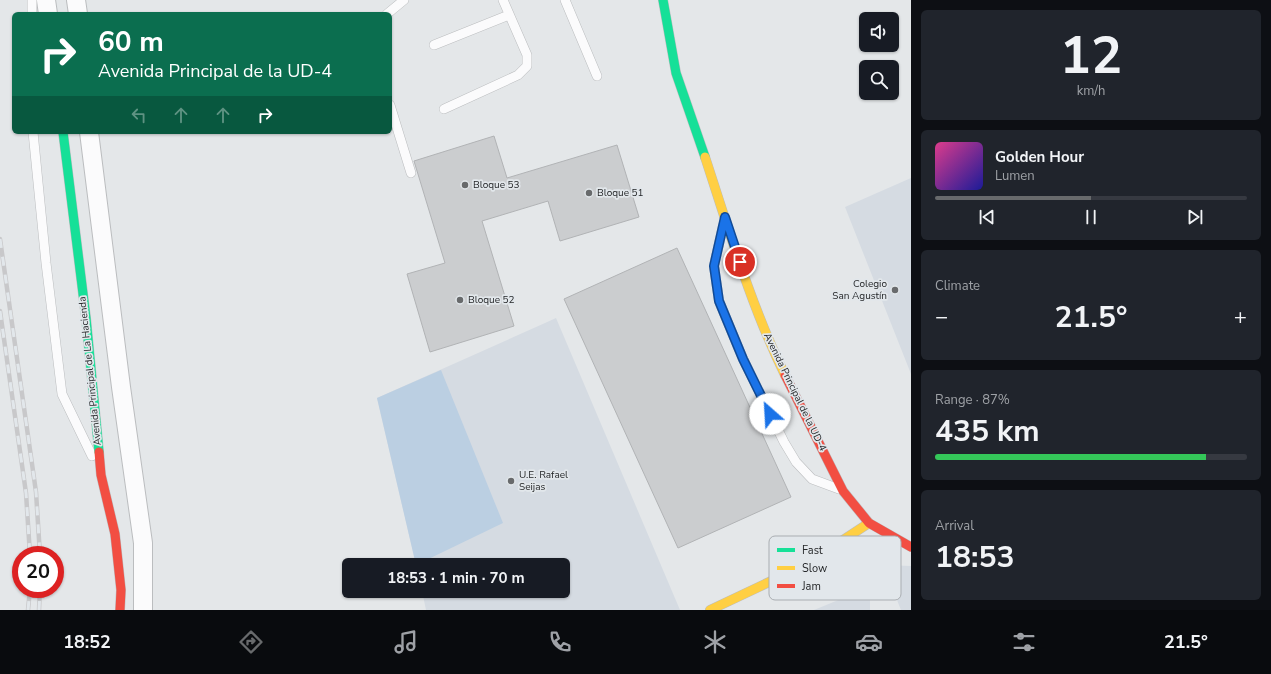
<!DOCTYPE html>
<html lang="en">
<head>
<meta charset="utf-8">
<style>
	:root { --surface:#171b24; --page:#20242c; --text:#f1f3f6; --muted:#9ea1a6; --line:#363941; --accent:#686a6c }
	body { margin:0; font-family:"Nunito Sans",sans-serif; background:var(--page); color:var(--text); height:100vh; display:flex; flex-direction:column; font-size:15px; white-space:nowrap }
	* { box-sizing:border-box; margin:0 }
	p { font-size:13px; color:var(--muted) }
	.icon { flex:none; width:22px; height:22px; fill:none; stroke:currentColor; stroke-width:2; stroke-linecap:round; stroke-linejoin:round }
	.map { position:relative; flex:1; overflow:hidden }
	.drawer { display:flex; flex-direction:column; gap:10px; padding:10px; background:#0d0f14; width:360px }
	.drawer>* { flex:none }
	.banner { position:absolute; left:12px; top:12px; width:380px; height:122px; border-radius:6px; box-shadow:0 1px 3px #0004; background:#0b6e4f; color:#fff; overflow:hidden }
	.fabs { position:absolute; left:859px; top:12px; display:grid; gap:8px }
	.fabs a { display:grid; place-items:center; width:40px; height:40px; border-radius:6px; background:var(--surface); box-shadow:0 1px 3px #0004; font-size:20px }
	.speed { position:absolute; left:12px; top:546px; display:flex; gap:8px; font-size:20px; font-weight:700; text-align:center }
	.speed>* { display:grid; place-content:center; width:52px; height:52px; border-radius:50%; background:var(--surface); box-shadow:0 1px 3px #0004; line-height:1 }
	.speed .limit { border:6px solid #d22; background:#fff; color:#111 }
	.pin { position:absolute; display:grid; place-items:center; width:34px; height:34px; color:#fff; margin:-17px; border:2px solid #fff; border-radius:50%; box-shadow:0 1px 4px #0007 }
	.me { position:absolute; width:44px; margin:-22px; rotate:334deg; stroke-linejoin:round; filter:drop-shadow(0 0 3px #0008) }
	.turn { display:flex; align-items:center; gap:14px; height:84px; padding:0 20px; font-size:18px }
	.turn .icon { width:52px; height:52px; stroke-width:2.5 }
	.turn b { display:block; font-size:28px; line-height:34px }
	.lanes { display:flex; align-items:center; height:38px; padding:0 20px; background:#0003; justify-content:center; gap:20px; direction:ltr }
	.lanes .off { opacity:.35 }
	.big { font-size:30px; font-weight:700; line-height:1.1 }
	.drawer .tile { flex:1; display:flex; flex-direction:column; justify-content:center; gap:6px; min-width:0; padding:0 14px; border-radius:6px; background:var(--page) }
	.drawer .dial { align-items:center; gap:0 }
	.dial b { font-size:52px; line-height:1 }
	.song { display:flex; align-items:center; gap:12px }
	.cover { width:48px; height:48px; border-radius:6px; background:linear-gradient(135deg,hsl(330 70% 55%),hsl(240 70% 35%)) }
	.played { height:4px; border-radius:2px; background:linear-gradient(90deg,var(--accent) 50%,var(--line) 50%) }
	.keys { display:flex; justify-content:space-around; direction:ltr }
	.heat { display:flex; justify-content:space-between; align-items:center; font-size:22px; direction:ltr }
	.charge { height:6px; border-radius:3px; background:linear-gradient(90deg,#34c759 87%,var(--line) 0) }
	.trip { position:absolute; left:342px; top:558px; width:228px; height:40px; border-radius:6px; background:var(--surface); box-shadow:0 1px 3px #0004; font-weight:700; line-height:40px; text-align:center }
	.menu { display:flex; height:64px; justify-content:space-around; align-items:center; background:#090b0e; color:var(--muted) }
	.menu .icon { width:28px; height:28px }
	.menu .active { color:var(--accent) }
	.menu b { font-size:18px; color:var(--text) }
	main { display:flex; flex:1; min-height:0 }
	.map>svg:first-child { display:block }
	.built { fill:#d5dbe2 }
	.green { fill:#bbcfe2 }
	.building { fill:#cbcdcf; stroke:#b1b3b5 }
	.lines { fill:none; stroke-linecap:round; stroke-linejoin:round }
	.lane-casing { stroke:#bbbdbf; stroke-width:10 }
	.street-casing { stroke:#bbbdbf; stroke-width:20 }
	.fast-casing { stroke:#bbbdbf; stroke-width:10 }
	.slow-casing { stroke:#bbbdbf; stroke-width:10 }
	.jam-casing { stroke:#bbbdbf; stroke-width:10 }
	.lane { stroke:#fbfbfc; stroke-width:9 }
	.street { stroke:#fbfbfc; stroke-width:18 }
	.fast { stroke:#16e098; stroke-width:9 }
	.slow { stroke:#ffcf43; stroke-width:9 }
	.jam { stroke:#f24e42; stroke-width:9 }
	.rail-casing { stroke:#c8c8ca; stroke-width:4.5 }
	.rail { stroke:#e2e7eb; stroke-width:3; stroke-dasharray:9; stroke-linecap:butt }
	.route-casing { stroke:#114b97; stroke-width:10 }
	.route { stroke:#1a73e8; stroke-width:7 }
	.poi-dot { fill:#686a6c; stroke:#e2e7eb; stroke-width:1.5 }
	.labels { text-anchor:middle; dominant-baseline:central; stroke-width:3.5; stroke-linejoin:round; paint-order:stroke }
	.poi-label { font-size:10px; fill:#252729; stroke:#e2e7eb; text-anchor:start }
	.street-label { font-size:10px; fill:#252729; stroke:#e2e7eb }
	.key { fill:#e2e7eb; stroke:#a9adb1; stroke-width:1 }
	.key-label { font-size:11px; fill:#252729 }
</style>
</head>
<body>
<main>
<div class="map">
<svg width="911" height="610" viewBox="0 0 911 610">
	<rect width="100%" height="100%" fill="#e4e7e9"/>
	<!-- built -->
	<path class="built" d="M911 178V374L845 207Z
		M556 318 680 610H426L422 591H563V565H416L377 398 545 323Z
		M883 565 911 566V610H901Z
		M870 587V610H814Z"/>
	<!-- green -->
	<path class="green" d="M441 370 503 523 416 565 377 398Z"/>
	<!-- building -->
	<path class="building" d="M494 136 507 178 617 145 639 217 560 241 548 201 482 221 514 326 430 352 407 274 445 263 414 161Z
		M677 248 791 497 678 548 564 299Z"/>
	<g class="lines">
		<!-- lane casing -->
		<g class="lane-casing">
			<path id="lane" d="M565 0 597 76
				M32 14V0
				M387 14 404 0
				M434 45 509 15
				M390 105 411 173
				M444 109 518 75 527 66V55L503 0
				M33 132 46 263 62 394 92 456
				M723 226 714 266 719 301 743 359 784 442 796 462 812 479 839 489"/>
		</g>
		<!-- street casing -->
		<g class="street-casing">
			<path id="street" d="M46 0 48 14
				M76 0 78 14
				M89 132 121 387 143 543V610"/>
		</g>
		<!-- fast casing -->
		<g class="fast-casing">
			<path id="fast" d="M663 0 676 73 705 157
				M63 132 86 318 99 452"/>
		</g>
		<!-- slow casing -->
		<g class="slow-casing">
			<path id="slow" d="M705 157C729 230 751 306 785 375
				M710 610 805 565 869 523"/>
		</g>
		<!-- jam casing -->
		<g class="jam-casing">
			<path id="jam" d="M785 375 843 491 869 523 911 547
				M99 452 101 475 115 534 121 590 120 610"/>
		</g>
		<!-- lane -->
		<use href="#lane" class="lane"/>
		<!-- street -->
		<use href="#street" class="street"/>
		<!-- fast -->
		<use href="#fast" class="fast"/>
		<!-- slow -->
		<use href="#slow" class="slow"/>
		<!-- jam -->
		<use href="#jam" class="jam"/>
		<!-- rail casing -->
		<g class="rail-casing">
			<path id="rail" d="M0 239 36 492 40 555
				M0 311 26 493 30 555
				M28 610 30 589
				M39 610 40 589"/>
		</g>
		<!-- rail -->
		<use href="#rail" class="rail"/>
	</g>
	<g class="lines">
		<!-- route casing -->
		<g class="route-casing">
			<path id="route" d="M740 262 725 217 714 266 719 301 743 359 770 414"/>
		</g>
		<!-- route -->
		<use href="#route" class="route"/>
	</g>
	<!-- markers -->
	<g class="poi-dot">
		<circle cx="465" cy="185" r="4"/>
		<circle cx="589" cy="193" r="4"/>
		<circle cx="895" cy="290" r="4"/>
		<circle cx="460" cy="300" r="4"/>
		<circle cx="511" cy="481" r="4"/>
	</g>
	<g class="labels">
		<!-- poi labels -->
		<g class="poi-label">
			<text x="473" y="185">Bloque 53</text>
			<text x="597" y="193">Bloque 51</text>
			<text x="887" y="284" text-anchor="end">Colegio<tspan x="887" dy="12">San Agustín</tspan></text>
			<text x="468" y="300">Bloque 52</text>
			<text x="519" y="475">U.E. Rafael<tspan x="519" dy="12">Seijas</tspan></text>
		</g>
		<!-- street labels -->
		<g class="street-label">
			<text transform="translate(90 371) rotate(-96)">Avenida Principal de La Hacienda</text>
			<text transform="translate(795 392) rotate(64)">Avenida Principal de la UD-4</text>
		</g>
	</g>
	<!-- legend -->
	<rect x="769" y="536" width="132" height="64" rx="6" class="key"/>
	<rect x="777" y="548" width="18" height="4" fill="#16e098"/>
	<rect x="777" y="566" width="18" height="4" fill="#ffcf43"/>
	<rect x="777" y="584" width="18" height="4" fill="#f24e42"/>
	<g class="key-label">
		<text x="802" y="554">Fast</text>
		<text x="802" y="572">Slow</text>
		<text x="802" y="590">Jam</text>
	</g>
</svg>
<div class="fabs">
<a><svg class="icon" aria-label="sound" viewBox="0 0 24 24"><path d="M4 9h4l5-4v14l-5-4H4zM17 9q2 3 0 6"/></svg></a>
<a><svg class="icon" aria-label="search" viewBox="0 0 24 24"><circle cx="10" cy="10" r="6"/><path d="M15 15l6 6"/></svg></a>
</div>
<div class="speed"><div class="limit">20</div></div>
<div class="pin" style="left:740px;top:262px;background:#d93025"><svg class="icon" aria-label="arrive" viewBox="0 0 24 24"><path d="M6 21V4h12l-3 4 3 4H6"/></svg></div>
<svg class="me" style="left:770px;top:414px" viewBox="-20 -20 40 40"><circle r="19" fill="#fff"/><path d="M0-13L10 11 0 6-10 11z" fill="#1a73e8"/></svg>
<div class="trip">18:53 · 1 min · 70 m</div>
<div class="banner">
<div class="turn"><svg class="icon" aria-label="right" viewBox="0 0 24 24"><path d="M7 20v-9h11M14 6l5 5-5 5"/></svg><div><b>60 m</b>Avenida Principal de la UD-4</div></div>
<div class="lanes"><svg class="icon off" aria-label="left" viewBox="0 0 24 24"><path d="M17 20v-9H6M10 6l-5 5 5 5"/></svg><svg class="icon off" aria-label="ahead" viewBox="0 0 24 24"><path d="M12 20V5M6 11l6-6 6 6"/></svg><svg class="icon off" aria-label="ahead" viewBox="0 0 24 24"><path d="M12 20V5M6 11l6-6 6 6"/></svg><svg class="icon" aria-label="right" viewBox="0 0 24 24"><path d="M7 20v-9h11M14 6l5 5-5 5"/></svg></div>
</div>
</div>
<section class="drawer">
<div class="tile dial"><b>12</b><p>km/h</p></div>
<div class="tile">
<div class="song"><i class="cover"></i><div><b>Golden Hour</b><p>Lumen</p></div></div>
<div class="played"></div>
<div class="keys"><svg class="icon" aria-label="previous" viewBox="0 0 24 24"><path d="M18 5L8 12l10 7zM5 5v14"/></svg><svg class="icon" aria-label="pause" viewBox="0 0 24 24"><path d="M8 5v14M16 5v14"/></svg><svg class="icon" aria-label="next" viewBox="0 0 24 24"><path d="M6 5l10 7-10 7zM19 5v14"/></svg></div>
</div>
<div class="tile"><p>Climate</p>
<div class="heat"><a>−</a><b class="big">21.5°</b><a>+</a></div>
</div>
<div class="tile"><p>Range · 87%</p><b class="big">435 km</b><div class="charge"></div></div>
<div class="tile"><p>Arrival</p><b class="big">18:53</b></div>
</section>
</main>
<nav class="menu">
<b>18:52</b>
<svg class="icon active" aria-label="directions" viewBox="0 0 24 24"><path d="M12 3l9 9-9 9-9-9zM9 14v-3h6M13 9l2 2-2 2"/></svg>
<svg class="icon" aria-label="music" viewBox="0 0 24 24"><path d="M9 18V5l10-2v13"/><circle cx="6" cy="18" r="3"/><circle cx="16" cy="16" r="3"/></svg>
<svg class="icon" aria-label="phone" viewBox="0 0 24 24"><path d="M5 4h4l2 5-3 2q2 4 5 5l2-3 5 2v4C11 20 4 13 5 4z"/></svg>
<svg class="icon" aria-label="climate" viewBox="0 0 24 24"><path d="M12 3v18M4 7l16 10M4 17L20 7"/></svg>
<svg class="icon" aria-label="car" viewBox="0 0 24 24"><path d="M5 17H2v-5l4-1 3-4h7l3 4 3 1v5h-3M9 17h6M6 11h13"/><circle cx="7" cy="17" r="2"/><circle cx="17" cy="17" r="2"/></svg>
<svg class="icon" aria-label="filters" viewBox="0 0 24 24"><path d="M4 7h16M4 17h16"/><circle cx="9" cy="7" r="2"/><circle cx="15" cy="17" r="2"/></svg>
<b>21.5°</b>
</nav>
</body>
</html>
